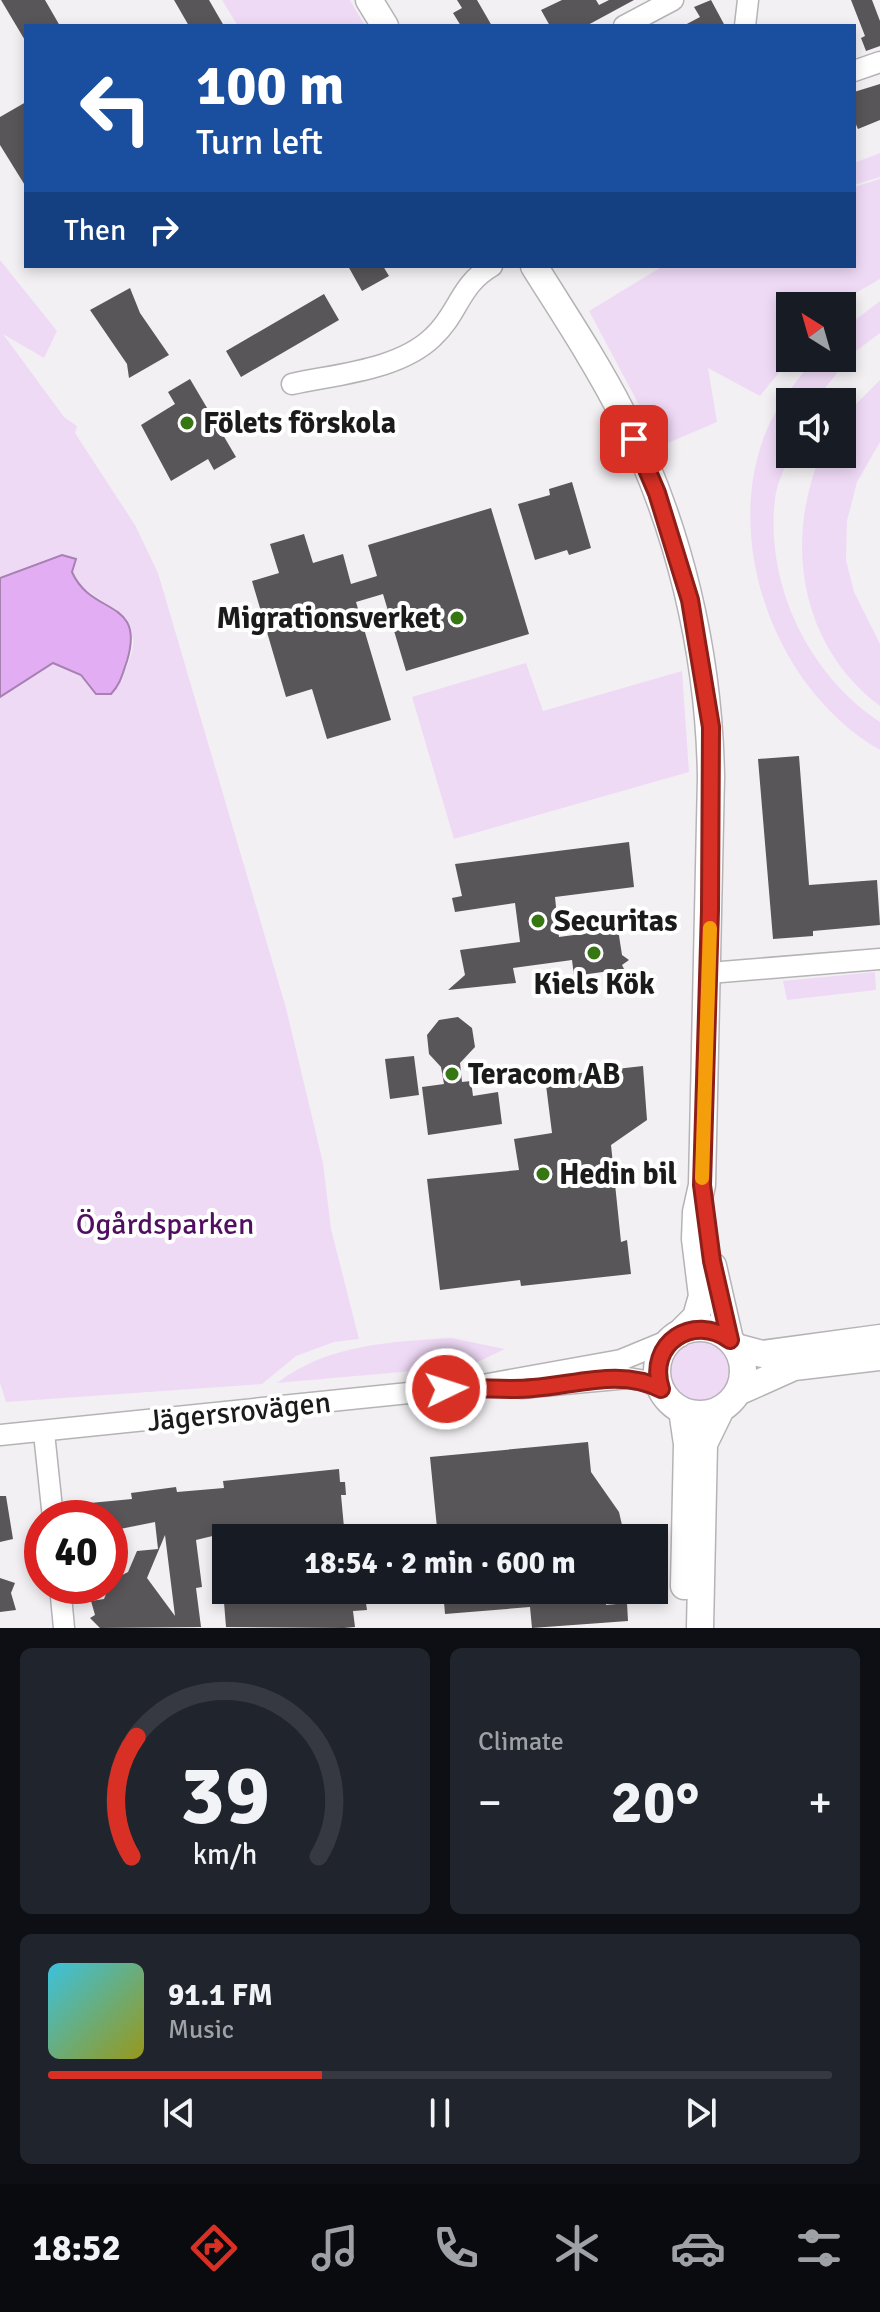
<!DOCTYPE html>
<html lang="en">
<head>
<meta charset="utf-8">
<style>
	:root { --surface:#171b24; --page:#20242c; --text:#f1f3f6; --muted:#9ea1a6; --line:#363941; --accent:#d93025 }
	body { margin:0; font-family:Signika,sans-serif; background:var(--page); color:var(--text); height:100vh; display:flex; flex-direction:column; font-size:30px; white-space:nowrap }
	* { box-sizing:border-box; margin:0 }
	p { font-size:26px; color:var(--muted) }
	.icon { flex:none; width:44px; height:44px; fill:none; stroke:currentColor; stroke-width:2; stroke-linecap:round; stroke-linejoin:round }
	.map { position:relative; height:1628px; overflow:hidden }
	.drawer { display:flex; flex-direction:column; gap:20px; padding:20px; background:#0d0f14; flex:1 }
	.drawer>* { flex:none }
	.hud { position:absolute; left:24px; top:24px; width:832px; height:244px; border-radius:0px; box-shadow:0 4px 12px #0003; background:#1a4fa0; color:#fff; overflow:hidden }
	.needle { width:52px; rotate:323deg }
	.fabs { position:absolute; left:776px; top:292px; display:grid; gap:16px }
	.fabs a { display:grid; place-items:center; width:80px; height:80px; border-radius:0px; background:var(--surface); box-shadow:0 4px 12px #0003; font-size:40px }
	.speed { position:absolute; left:24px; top:1500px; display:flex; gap:16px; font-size:40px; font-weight:700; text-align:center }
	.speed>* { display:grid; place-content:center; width:104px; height:104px; border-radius:50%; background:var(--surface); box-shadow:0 4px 12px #0003; line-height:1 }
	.speed .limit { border:12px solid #d22; background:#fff; color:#111 }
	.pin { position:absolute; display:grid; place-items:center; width:68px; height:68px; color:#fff; margin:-34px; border-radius:16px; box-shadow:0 4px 12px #0006 }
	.me { position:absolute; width:88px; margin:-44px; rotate:86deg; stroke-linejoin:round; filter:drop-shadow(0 0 6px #0008) }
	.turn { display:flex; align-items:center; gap:28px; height:168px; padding:0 40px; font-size:36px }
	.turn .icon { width:104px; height:104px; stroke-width:2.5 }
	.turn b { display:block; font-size:56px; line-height:68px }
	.then { display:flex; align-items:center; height:76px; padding:0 40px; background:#0003; gap:16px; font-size:30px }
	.big { font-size:60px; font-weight:800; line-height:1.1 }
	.drawer .widget { flex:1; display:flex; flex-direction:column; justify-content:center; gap:12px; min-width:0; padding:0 28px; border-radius:12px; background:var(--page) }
	.drawer .dial { align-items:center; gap:0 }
	.dial svg { height:208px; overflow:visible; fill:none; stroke:var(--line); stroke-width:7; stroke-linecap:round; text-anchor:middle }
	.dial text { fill:var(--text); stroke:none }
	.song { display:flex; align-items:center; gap:24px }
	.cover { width:96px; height:96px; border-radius:12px; background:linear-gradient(135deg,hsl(190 70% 55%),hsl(60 70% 35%)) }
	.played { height:8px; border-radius:4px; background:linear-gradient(90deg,var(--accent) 35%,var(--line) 35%) }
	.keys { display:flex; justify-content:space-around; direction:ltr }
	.heat { display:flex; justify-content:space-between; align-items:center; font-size:44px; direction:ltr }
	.drawer .tiles { flex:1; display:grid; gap:20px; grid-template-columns:1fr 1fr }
	.widget:last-child { grid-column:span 2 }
	.trip { position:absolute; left:212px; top:1524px; width:456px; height:80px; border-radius:0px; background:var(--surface); box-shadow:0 4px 12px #0003; font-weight:800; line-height:80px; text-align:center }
	.dock { display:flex; height:128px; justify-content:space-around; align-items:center; background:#090b0e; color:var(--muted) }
	.dock .icon { width:56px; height:56px }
	.dock .on { color:var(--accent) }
	.dock b { font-size:36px; color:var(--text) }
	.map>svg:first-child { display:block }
	.green { fill:#efdaf6 }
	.water { fill:#e2adf3; stroke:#a781b2; stroke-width:2 }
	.building { fill:#585659; fill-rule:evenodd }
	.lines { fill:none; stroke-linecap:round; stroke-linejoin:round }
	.minor-casing { stroke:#b6b3b7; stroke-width:23 }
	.major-casing { stroke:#b6b3b7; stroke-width:29 }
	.minor { stroke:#fff; stroke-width:20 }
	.major { stroke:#fff; stroke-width:26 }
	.route-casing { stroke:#8d1f18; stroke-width:20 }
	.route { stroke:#d93025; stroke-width:14 }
	.slow { stroke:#f59e0b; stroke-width:14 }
	.poi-dot { fill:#367714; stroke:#fff; stroke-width:3 }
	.labels { text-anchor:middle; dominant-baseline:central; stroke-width:8; stroke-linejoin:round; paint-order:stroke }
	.poi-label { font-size:30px; font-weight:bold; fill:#1c1b1c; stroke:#fff; text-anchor:start }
	.park-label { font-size:30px; fill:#510f62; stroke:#fff }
	.street-label { font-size:30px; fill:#1c1b1c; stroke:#fff }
</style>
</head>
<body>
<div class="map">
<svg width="880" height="1628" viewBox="0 0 880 1628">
	<rect width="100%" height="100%" fill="#f3f0f4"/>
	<!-- green -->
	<path class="green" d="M222 0H350L365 26H238Z
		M880 153V177L854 185V163Z
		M880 179V279L834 306H790L791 358 760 396 708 368 717 422 661 446 589 311 663 266H854V187Z
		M0 260 57 331 44 358 3 334 64 417 77 426 75 433 135 525 158 573 286 1008 323 1163 331 1229 359 1339 334 1342 296 1356 262 1384 6 1402 0 1383V697L53 663 81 675 96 694 122 681C125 669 135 649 133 639 128 603 85 602 72 572L76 558 0 578Z
		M880 301V333L852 354 814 402H790C790 417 793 436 790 451 786 467 777 482 775 499 765 585 809 675 880 722V750C777 691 722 545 765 434 776 406 796 381 815 358H842V330Z
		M880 380V442L857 482 847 521 846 560 854 592 880 644V706C800 646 784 542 821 454H842V418Z
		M526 663 543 711 682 671 689 772 454 839 412 697Z
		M875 972 876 990 787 1000 783 981Z
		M451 1338 505 1349 469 1366 277 1383C328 1344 390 1342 451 1338Z
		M671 1370a30 30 0 1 1 60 0a30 30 0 1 1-60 0Z"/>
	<!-- water -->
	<path class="water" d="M62 555 76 559 72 572C91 616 146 598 127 661 122 675 121 683 111 694H96L81 675 53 663 0 697V578Z"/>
	<!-- building -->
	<path class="building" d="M1 0H45L60 26H26V42Z
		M174 0H209L224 26H189Z
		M457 0H477L492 26H461L453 13 462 8Z
		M562 0H596L599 5 609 0H634L586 26H550L541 10Z
		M711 0 725 26H683L700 17 694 7Z
		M851 0H872L880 21V46L866 51 861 38 865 36Z
		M880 84V120L858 129 854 120V92Z
		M26 102V187L0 145V117Z
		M348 266H383L389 276 362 291Z
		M130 288 140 313 169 355 129 378 127 364 90 310Z
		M324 294 339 320 241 377 226 351Z
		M190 379 236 457 214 470 208 459 171 481 141 425 175 404 168 392Z
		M572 482 591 548 569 555 567 550 535 560 518 504 550 495 549 489Z
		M491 508 529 634 406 671 383 594 356 602 391 720 327 739 312 689 286 697 252 581 279 573 270 544 304 534 313 563 343 554 351 584 377 576 368 545Z
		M799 756 809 885 877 880 880 925 813 931V936L773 939 758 759Z
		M629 842 634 887 555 897 559 937 618 929 622 955 629 960 622 965 624 969 574 976 572 960 513 968 516 983 448 990 465 975 460 950 520 942 515 903 455 912 452 898 462 896 455 864Z
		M458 1017 472 1028 475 1047 460 1063 462 1082 471 1081 473 1096 498 1092 502 1124 428 1135 422 1087 444 1084 441 1067 429 1054 427 1035 439 1020Z
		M414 1056 419 1095 390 1099 385 1059Z
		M643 1066 647 1120 611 1145 621 1242 627 1240 631 1274 521 1286 520 1280 440 1290 427 1179 519 1170 514 1139 552 1133 545 1077Z
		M676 1164 678 1179 653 1180 651 1166Z
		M588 1442 591 1472 619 1512 625 1538H438L430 1457Z
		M339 1469 340 1482H345L346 1495H341L345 1538H230L229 1532 196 1540 202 1587 196 1588 201 1627 100 1628 90 1618 95 1615 91 1601 104 1599 111 1581 128 1572 137 1551 158 1549 155 1522 110 1531V1518H92L90 1503 132 1499 131 1493 176 1487 177 1492 224 1488 223 1481ZM165 1535 175 1616 147 1578Z
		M0 1496H6L13 1539 0 1542Z
		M0 1578 15 1583 11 1593 16 1610 0 1612Z
		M223 1590H364L367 1610 353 1611 355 1627 344 1628 226 1627Z
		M443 1590H604L606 1605 627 1603 628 1621 532 1628 530 1607 445 1614Z"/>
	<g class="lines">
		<!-- minor casing -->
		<g class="minor-casing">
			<path id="minor" d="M624 26 673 0
				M745 26 748 0
				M854 71 880 62
				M292 384C337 374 399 370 433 337 459 313 459 285 492 266
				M709 973 880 959
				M521 1388 628 1378 646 1381 661 1389
				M44 1433 53 1518
				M0 1435 477 1386 621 1360 672 1339
				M60 1586 64 1628"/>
		</g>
		<!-- major casing -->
		<g class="major-casing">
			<path id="major" d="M369 0 385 26
				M534 266C564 314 596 362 622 413 679 525 709 652 711 777L702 1185 696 1212 695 1239 702 1296 696 1317 679 1334
				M713 1266 730 1340
				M657 1371a43 43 0 1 1 86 0a43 43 0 1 1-86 0Z
				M736 1347 762 1354 880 1338
				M738 1392 794 1367 880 1357
				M682 1410 687 1444 684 1586
				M700 1628 704 1444 721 1409"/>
		</g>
		<!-- minor -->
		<use href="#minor" class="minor"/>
		<!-- major -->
		<use href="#major" class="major"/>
	</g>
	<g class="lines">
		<!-- route casing -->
		<g class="route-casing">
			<path id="route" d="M446 1389C476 1386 504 1391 533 1388 575 1385 622 1368 661 1389 646 1343 694 1313 730 1340L712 1261 702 1185 710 910 711 727 690 600 657 493 634 439"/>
		</g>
		<!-- route -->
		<use href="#route" class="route"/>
		<!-- slow -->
		<path class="slow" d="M702 1178 710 928"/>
	</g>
	<!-- markers -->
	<g class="poi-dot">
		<circle cx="187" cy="423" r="8"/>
		<circle cx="457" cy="618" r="8"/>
		<circle cx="538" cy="921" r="8"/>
		<circle cx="594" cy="953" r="8"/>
		<circle cx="452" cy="1074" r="8"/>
		<circle cx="543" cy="1174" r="8"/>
	</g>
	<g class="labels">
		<!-- poi labels -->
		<g class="poi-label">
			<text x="203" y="423">Fölets förskola</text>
			<text x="441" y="618" text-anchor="end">Migrationsverket</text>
			<text x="554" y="921">Securitas</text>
			<text x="594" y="984" text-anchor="middle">Kiels Kök</text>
			<text x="468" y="1074">Teracom AB</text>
			<text x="559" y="1174">Hedin bil</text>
		</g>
		<!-- park labels -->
		<g class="park-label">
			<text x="165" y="1224">Ögårdsparken</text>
		</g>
		<!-- street labels -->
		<g class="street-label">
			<text transform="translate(239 1412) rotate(-6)">Jägersrovägen</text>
		</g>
	</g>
</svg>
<div class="fabs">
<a><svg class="needle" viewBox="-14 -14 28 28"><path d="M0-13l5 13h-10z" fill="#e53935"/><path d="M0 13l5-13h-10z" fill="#9ea1a6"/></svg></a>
<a><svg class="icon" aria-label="sound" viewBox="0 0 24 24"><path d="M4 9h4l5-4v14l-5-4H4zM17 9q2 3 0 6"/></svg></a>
</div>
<div class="speed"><div class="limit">40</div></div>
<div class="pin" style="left:634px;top:439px;background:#d93025"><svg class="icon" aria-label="arrive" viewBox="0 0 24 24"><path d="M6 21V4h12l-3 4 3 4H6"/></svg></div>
<svg class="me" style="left:446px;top:1389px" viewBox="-20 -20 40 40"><circle r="17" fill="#d93025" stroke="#fff" stroke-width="3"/><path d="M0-11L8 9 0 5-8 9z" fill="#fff"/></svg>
<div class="trip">18:54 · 2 min · 600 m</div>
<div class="hud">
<div class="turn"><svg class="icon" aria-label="left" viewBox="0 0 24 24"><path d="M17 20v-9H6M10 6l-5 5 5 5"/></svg><div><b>100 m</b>Turn left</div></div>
<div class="then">Then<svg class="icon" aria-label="right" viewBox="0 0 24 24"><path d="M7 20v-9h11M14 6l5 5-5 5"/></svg></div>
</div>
</div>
<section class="drawer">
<div class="tiles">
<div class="widget dial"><svg viewBox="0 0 100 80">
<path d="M14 69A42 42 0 1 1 86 69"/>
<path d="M14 69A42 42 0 0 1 16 23" stroke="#d93025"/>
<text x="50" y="56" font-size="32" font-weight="700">39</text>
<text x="50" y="72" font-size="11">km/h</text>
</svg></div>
<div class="widget"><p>Climate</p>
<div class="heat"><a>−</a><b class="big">20°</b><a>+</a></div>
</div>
<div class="widget">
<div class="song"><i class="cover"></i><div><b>91.1 FM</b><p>Music</p></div></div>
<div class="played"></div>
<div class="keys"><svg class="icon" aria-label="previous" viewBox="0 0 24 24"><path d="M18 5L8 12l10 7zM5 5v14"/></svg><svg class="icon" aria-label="pause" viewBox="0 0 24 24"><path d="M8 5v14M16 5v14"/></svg><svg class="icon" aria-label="next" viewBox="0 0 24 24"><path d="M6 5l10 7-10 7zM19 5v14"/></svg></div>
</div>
</div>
</section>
<nav class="dock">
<b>18:52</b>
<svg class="icon on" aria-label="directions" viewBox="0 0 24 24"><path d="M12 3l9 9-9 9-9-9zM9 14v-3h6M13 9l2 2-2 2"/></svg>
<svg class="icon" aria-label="music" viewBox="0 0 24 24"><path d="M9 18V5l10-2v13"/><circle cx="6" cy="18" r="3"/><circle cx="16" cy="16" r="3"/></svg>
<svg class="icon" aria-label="phone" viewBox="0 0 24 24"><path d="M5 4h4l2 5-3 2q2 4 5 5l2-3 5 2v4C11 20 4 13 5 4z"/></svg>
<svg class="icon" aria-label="climate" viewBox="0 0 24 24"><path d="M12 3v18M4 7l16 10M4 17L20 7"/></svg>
<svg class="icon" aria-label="car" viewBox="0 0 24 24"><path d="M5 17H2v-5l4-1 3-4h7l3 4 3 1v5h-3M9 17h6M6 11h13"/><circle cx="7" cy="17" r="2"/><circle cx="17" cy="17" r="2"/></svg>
<svg class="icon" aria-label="filters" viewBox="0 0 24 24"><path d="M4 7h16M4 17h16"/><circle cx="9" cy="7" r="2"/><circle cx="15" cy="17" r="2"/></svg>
</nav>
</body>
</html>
